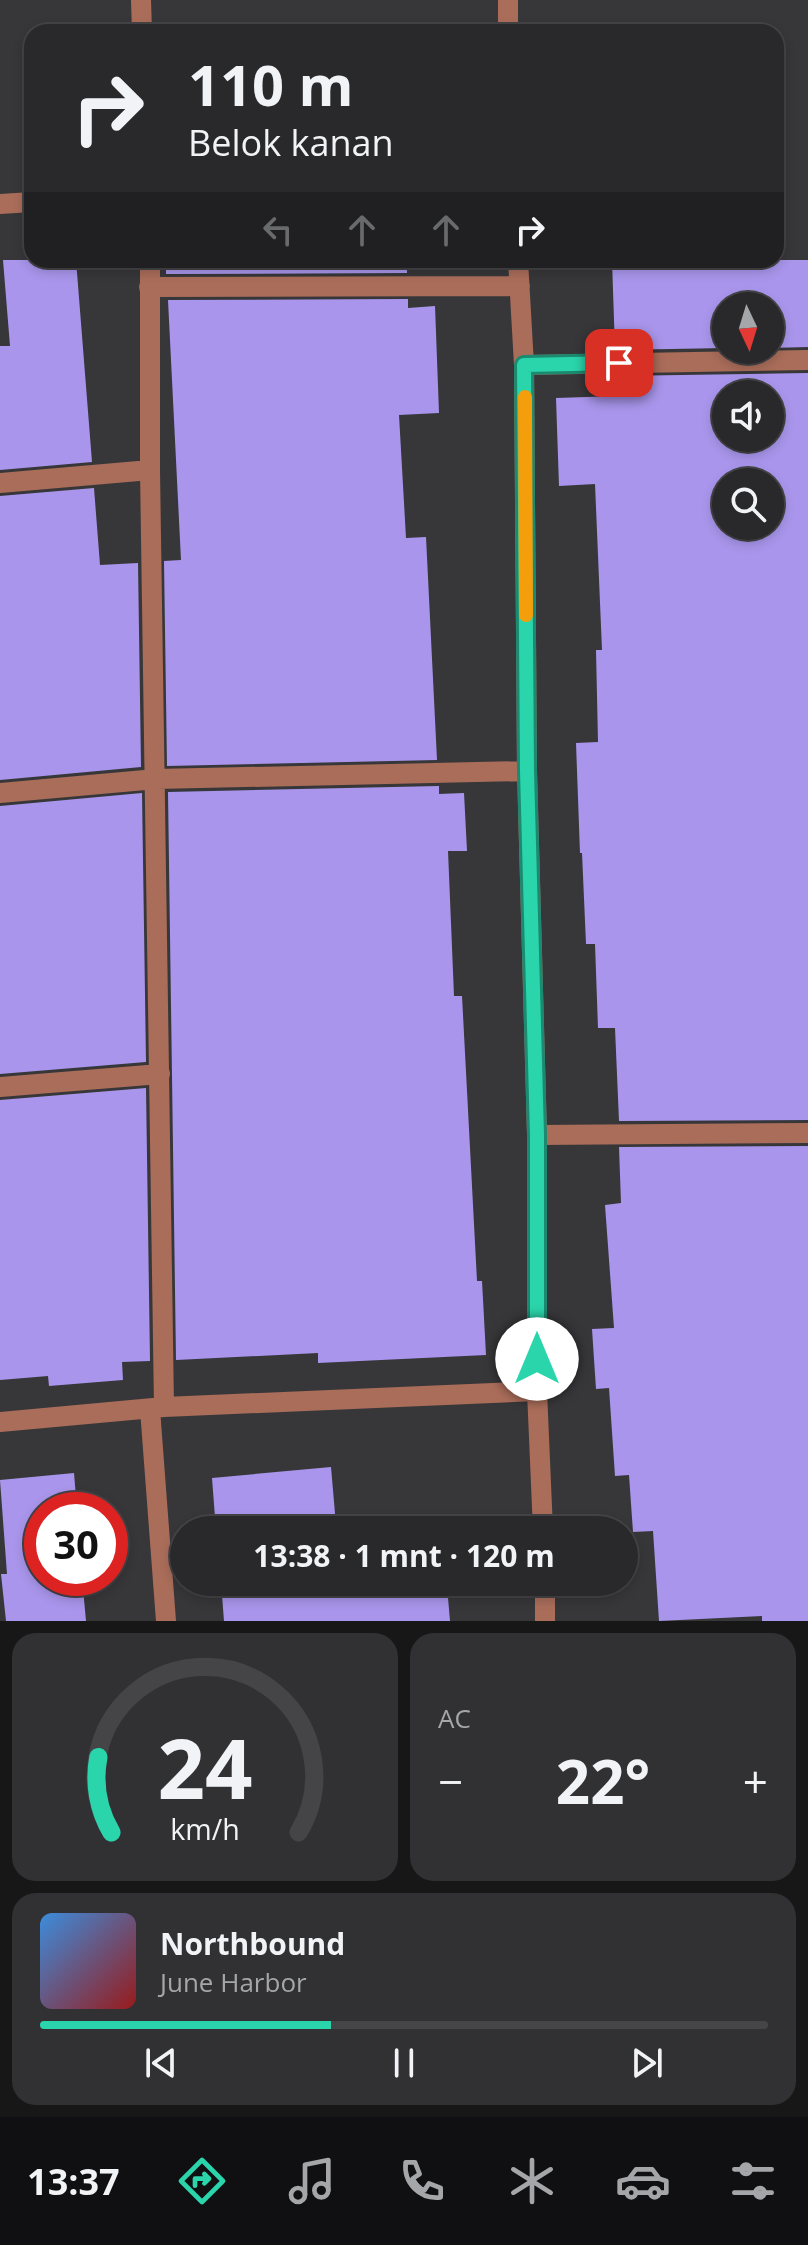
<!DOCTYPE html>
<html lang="id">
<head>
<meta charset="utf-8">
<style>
	:root { --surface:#29292c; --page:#313134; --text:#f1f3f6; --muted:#a5a6a9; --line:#454548; --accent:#2ad5ac }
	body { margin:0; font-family:"Open Sans",sans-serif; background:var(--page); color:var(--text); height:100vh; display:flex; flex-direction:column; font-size:30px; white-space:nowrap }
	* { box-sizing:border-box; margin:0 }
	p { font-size:26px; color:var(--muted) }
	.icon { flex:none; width:44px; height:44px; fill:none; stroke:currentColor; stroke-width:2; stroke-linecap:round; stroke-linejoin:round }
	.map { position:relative; height:1621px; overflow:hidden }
	.panel { display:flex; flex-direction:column; gap:12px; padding:12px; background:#171718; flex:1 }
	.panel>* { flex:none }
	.hud { position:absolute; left:24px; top:24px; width:760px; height:244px; border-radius:24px; box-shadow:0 4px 12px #0003,0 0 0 2px var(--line); background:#29292c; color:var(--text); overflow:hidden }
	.needle { width:52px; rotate:176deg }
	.fabs { position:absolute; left:712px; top:292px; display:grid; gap:16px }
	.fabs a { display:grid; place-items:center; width:72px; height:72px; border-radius:50%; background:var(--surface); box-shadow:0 4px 12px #0003,0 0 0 2px var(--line); font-size:40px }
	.speed { position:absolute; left:24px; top:1492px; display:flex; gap:16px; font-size:40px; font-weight:700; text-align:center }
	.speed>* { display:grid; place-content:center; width:104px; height:104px; border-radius:50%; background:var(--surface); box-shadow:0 4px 12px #0003,0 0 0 2px var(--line); line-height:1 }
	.speed .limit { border:12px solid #d22; background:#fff; color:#111 }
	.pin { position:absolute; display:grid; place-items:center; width:68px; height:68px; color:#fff; margin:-34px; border-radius:16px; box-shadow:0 4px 12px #0006 }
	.me { position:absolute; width:88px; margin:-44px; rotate:0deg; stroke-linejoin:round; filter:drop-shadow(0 0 6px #0008) }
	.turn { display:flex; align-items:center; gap:28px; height:168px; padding:0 32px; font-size:36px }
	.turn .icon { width:104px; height:104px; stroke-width:2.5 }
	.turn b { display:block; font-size:56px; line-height:68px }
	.lanes { display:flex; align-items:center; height:76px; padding:0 32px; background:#0003; justify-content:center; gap:40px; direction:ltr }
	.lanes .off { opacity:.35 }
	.big { font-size:60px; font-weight:700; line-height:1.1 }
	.panel .tile { flex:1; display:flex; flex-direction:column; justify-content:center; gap:12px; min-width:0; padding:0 28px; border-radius:24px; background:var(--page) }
	.panel .dial { align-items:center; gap:0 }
	.dial svg { height:208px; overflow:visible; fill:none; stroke:var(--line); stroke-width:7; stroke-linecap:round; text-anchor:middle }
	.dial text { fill:var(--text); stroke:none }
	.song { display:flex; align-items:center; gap:24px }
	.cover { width:96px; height:96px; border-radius:12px; background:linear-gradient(135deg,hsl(210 70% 55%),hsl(0 70% 35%)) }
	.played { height:8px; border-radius:4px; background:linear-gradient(90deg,var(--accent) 40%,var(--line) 40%) }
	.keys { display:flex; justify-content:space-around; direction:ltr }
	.heat { display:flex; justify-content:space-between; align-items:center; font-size:44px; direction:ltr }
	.panel .tiles { flex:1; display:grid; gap:12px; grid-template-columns:1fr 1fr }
	.tile:last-child { grid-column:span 2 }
	.trip { position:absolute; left:170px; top:1516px; width:468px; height:80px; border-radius:40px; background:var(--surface); box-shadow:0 4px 12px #0003,0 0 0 2px var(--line); font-weight:700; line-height:80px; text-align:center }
	.menu { display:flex; height:128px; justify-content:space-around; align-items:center; background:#101012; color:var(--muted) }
	.menu .icon { width:56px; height:56px }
	.menu .active { color:var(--accent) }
	.menu b { font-size:36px; color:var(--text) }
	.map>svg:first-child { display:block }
	.building { fill:#a996ec; fill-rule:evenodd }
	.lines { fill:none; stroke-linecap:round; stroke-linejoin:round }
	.minor { stroke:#aa6d5a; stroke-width:20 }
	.route-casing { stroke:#1b8a70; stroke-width:20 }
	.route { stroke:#2ad5ac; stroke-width:14 }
	.slow { stroke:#f59e0b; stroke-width:14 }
</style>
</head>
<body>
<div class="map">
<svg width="808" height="1621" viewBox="0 0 808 1621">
	<rect width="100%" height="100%" fill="#37373a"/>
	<!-- building -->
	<path class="building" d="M3 260H76L92 462 0 470V346H10Z
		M166 260H407V273L166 274Z
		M612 260H808V347L770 348V306H726V348L615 350Z
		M408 299V308L435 306 439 413 399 415 406 538 426 537 437 760 167 766 164 561 181 560 168 300Z
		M808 373V1120L619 1121 615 1028H598L595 944H586L582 853H580L576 743 598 742 596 650H602L595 484 559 486 556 398 617 396 616 376ZM726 394H770V438H726ZM726 482H770V526H726Z
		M94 488 100 565 138 563 141 767 0 780V496Z
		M439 786V794L464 793 467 851H448L454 996H462L477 1281H482L486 1355 318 1363V1353L176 1360 168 792Z
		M142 793 146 1062 0 1074V806Z
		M146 1088 150 1361 122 1362 123 1380 49 1386 48 1376 0 1380V1100Z
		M808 1146V1621H762V1616L659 1621 653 1531 633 1532 629 1475 615 1476 609 1388 596 1389 592 1329 614 1328 605 1205 621 1203 619 1147Z
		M331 1467 336 1525 450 1516 451 1530H216L212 1478Z
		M74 1473 77 1510H42V1578H82L86 1621H6L1 1574H7L0 1480Z
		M221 1582H456V1586H447L450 1621H224Z"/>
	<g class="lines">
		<!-- minor -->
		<path class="minor" d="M141 0 142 32
			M508 0V32
			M0 204 32 202
			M150 260V470L164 1407
			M518 260 524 365 527 771 537 1135V1391L543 1530
			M149 287 520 286
			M524 365 808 360
			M0 483 150 470
			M0 793 156 779 527 771
			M0 1087 160 1074
			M537 1135 808 1133
			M150 1409 166 1621
			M0 1422 164 1407 537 1391
			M545 1621V1582"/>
	</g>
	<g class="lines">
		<!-- route casing -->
		<g class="route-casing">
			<path id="route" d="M537 1359V1135L527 771 524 365 619 363"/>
		</g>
		<!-- route -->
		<use href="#route" class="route"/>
		<!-- slow -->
		<path class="slow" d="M525 397 526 615"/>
	</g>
</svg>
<div class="fabs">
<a><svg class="needle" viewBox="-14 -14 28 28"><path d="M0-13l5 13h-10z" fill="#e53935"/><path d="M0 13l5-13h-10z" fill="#a5a6a9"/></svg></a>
<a><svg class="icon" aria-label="sound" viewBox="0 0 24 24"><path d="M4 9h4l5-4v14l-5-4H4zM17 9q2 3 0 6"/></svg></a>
<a><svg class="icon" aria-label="search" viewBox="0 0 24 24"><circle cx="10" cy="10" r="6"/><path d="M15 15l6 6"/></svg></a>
</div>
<div class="speed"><div class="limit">30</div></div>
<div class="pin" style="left:619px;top:363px;background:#d93025"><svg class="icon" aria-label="arrive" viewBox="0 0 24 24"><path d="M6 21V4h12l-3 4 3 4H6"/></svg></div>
<svg class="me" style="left:537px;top:1359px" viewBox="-20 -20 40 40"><circle r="19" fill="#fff"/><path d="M0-13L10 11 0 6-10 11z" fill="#2ad5ac"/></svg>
<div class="trip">13:38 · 1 mnt · 120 m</div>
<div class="hud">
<div class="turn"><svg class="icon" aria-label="right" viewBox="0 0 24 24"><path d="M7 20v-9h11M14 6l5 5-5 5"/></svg><div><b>110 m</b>Belok kanan</div></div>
<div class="lanes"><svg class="icon off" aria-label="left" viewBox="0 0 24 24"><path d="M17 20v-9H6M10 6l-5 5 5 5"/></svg><svg class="icon off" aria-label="ahead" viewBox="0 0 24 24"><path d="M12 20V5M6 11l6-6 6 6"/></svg><svg class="icon off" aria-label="ahead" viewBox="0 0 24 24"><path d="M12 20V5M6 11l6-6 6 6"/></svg><svg class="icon" aria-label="right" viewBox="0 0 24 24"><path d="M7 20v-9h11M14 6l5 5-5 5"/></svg></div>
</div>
</div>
<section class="panel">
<div class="tiles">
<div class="tile dial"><svg viewBox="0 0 100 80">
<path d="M14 69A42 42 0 1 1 86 69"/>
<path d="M14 69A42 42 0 0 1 9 40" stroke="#2ad5ac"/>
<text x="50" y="56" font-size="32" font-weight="700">24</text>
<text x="50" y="72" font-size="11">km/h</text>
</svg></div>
<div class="tile"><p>AC</p>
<div class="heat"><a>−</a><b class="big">22°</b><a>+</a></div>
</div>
<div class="tile">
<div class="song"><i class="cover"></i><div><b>Northbound</b><p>June Harbor</p></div></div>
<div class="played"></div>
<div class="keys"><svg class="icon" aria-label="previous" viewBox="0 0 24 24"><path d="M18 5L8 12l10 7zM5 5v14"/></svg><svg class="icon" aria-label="pause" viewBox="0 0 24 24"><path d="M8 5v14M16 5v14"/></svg><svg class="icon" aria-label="next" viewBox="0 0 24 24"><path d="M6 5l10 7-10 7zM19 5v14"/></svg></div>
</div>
</div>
</section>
<nav class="menu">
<b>13:37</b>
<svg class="icon active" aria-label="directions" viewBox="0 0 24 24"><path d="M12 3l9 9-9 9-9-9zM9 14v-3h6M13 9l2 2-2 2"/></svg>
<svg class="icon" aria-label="music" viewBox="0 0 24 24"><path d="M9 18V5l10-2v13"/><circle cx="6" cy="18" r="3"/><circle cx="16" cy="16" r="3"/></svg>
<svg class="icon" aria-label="phone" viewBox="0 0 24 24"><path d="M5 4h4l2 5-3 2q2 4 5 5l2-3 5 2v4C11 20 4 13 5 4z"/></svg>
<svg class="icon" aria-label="climate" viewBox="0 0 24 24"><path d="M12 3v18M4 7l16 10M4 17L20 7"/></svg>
<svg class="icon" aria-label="car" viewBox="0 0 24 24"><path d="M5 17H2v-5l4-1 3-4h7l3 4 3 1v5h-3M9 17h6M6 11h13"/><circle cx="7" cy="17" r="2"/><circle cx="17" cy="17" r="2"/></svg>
<svg class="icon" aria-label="filters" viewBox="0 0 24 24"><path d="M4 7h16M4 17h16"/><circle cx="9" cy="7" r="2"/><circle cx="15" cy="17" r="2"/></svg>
</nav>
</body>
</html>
